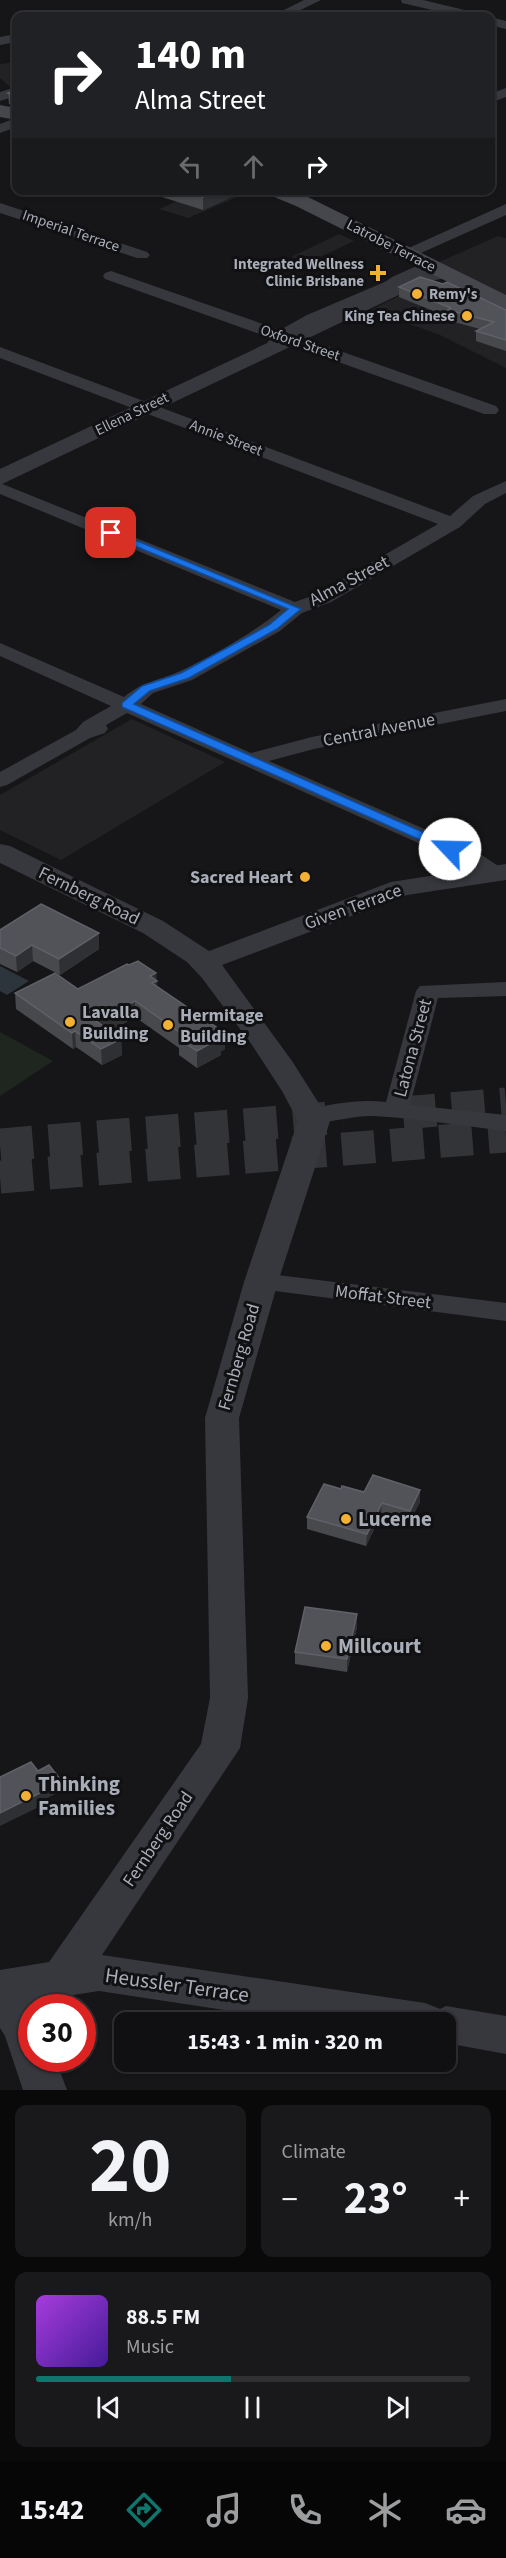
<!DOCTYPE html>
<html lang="en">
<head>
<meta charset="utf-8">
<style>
	:root { --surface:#101012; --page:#19191b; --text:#f1f3f6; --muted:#9c9d9f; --line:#303032; --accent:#0f766e }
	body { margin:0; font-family:"Source Sans 3",sans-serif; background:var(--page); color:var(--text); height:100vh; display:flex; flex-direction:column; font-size:22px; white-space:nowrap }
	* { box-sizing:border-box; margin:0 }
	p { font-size:20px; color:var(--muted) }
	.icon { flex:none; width:33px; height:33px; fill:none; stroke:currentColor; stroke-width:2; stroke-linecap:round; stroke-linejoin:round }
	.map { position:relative; height:2090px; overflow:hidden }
	.sheet { display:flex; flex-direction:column; gap:15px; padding:15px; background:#09090a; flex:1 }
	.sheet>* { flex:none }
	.hud { position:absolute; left:12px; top:12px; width:483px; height:183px; border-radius:12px; box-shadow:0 2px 4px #0004,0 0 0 2px var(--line); background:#202124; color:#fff; overflow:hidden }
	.speed { position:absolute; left:18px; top:1994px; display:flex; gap:12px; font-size:30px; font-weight:700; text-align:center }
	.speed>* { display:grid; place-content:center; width:78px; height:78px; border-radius:50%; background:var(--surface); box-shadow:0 2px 4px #0004,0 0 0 2px var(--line); line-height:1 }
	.speed .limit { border:9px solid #d22; background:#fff; color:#111 }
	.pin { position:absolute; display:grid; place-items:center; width:51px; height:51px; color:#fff; margin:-26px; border-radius:12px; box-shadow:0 3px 9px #0006 }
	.me { position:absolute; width:66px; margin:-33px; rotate:294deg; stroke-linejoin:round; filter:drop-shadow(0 0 4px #0008) }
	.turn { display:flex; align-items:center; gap:21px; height:126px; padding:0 24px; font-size:27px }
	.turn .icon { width:78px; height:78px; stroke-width:2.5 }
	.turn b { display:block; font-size:42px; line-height:51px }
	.lanes { display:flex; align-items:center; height:57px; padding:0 24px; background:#0003; justify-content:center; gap:30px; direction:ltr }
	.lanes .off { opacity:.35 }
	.big { font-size:45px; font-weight:700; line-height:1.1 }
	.sheet .widget { flex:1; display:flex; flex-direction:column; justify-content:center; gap:9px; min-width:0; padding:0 21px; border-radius:12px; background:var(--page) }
	.sheet .dial { align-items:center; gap:0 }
	.dial b { font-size:78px; line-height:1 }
	.song { display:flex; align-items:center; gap:18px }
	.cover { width:72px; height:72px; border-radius:9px; background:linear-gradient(135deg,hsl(280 70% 55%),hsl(260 70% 35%)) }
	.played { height:6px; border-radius:3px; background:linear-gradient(90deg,var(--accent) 45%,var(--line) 45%) }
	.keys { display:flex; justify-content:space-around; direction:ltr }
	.heat { display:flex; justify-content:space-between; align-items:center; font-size:33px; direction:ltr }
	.sheet .tiles { flex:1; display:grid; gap:15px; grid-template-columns:1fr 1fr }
	.widget:last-child { grid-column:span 2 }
	.trip { position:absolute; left:114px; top:2012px; width:342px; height:60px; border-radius:12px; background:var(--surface); box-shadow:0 2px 4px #0004,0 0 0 2px var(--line); font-weight:700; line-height:60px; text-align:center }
	.menu { display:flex; height:96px; justify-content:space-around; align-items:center; background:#060607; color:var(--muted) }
	.menu .icon { width:42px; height:42px }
	.menu .current { color:var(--accent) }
	.menu b { font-size:27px; color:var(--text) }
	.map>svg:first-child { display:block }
	.built { fill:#222225 }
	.green { fill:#1e261f }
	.water { fill:#2c353c }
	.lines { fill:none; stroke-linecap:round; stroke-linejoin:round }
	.motorway-tunnel { stroke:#333438; stroke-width:33; stroke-dasharray:33 16; stroke-linecap:butt }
	.minor { fill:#37383d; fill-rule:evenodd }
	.tertiary { fill:#37383d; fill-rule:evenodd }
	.secondary { fill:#45474d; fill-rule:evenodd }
	.wall { fill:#47494d }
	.shaded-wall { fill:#2f3033 }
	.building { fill:#525359; stroke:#5f6168; stroke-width:1.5 }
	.route { fill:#1a73e8; stroke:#114b97; stroke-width:1.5 }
	.poi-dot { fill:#f2b134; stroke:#111113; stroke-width:2 }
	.labels { text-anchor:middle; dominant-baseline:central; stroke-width:6; stroke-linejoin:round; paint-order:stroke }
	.far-street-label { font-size:15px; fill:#a8adb8; stroke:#111113 }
	.far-poi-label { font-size:15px; font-weight:bold; fill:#a8adb8; stroke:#111113; text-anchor:end }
	.street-label { font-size:18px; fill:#a8adb8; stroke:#111113 }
	.poi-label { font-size:18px; font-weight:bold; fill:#a8adb8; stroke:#111113; text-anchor:start }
	.near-poi-label { font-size:21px; font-weight:bold; fill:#a8adb8; stroke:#111113; text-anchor:start }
	.near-street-label { font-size:21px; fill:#a8adb8; stroke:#111113 }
</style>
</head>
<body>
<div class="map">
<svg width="506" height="2090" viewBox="0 0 506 2090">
	<rect width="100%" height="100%" fill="#161618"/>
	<!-- built -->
	<path class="built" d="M16 62V84L10 87 0 78V64Z
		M245 190 249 192 188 218 159 209 201 191Z
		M339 234 354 241 309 262 291 257Z
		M498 236 506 238V296L437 263Z
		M429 281 506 320V368L440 335 371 310Z
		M132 719 225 762 61 860 0 830V795Z"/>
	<!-- green -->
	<path class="green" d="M0 1032 53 1061 0 1096Z"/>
	<!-- water -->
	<path class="water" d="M0 966 29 981 7 995 0 991Z"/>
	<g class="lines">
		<!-- motorway-tunnel -->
		<path class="motorway-tunnel" d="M403 1113 506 1104
			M0 1145 342 1117
			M0 1177 506 1136"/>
		<!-- minor -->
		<path class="minor" d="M304 0H321L288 16H272Z
			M401 0H423L477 13 478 16H458L402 3Z
			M490 17 506 21V29L490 25Z
			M16 34V42L0 45V37Z
			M16 87V96L0 101V92Z
			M506 88V97L490 103V94Z
			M16 118V127L0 133V124Z
			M0 203 147 252 150 255 147 258H137L0 213Z
			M506 204V215L412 257H402L399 254 402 251Z
			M111 271 280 330 307 315 387 281H399L401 284 399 287 319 322 295 335 496 406 499 410 496 414H484L285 343 275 348 269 346 267 343 271 338 105 279 103 276 105 273Z
			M0 347 450 516 473 496 506 481V493L485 504 460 527 331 602 302 613 280 631 192 680 153 693 141 704 251 753 312 737 506 699V711L314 749 269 761 477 852 503 869 506 874 503 879C487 883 474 870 461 862L127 713 106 725 108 729 105 733 90 738 7 785 0 787V772L76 730 83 722 111 706 0 656V643L124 697C145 680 156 682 178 672 209 658 256 631 281 610L0 494V483L295 602 317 594 438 524 0 358Z
			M506 982V996L438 998 410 1105 506 1115V1131C462 1126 417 1118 373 1116 351 1115 324 1126 304 1121L301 1116 304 1111C331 1104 358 1099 386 1102L416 991 420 986Z
			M261 1273 506 1303V1321L252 1288 248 1282 252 1276Z"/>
		<!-- tertiary -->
		<path class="tertiary" d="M430 260 437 262 438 268 450 269 453 273 450 277 426 282 0 485V469L363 298 392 277Z
			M0 844 10 846 163 921 209 951 391 882 506 864V880L407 895 222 965 292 1061 330 1121 278 1282 239 1418 248 1698 240 1748 102 1955 425 2003 440 2009 446 2006 506 2016V2054L446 2043V2022H305L99 1991 73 1995 64 2007H32V2058H55L67 2090H23L5 2036 0 2028V1970L49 1962 201 1744 210 1698 205 1418 244 1282 298 1121 282 1091 252 1045 202 978 187 962 143 933 0 863Z"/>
		<!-- secondary -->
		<path class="secondary" d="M0 105 16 108V120L0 117Z
			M264 190H293L310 198 506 295V311L296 206 267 194Z"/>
	</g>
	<!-- wall -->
	<path class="wall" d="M16 90V107L9 104 8 93Z
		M140 190H246L203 210Z
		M399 287 506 310V351L476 341V331L480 329 447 320 448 317 399 297Z
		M0 930 99 933V949L60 975 33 961 17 972 0 964Z
		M129 965 156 973 157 987 225 1049 221 1051V1055L197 1068 179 1055V1048L135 1017 110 1031 121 1039 122 1055 102 1065 76 1047 73 1049 16 1009 15 993 78 989Z
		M341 1489 364 1492 420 1490V1502L409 1523 381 1515 366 1546 307 1529V1517Z
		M357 1627 347 1672 295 1664V1652Z"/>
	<!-- shaded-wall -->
	<path class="shaded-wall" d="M217 190H246L203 210V197Z
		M99 933V949L60 975 59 959Z
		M32 945 33 961 17 972 16 956Z
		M156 973V981H157V997L150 976Z
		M135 1001V1017L97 1037 96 1021Z
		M75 1031 76 1047 73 1049 72 1033Z
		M225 1033V1049L221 1051V1055L197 1068V1051Z
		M121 1039 122 1055 102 1065 101 1049Z
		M420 1490V1502L409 1523 410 1511Z
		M382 1503 381 1515 366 1546 367 1534Z
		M357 1614V1627L347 1672V1659Z
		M60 1779 61 1791 45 1799V1804L0 1826V1813L42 1788Z"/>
	<!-- building -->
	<path class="building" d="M16 90V95L8 93Z
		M182 190H217L203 197Z
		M420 277 443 284 447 282 506 310V340L476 331 494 322 448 310 451 308 399 287Z
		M41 904 99 933 59 959 32 945 16 956 0 948V930Z
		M138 961 156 973 150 976 157 981 152 983 225 1033 218 1036 221 1038 197 1051 179 1039 185 1036 135 1001 96 1021 121 1039 101 1049 75 1031 72 1033 15 993 55 973 78 989 127 964 129 965Z
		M373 1475 420 1490 410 1511 382 1503 367 1534 307 1517 324 1484 341 1489 342 1486 364 1492Z
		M305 1607 357 1614 347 1659 295 1652Z
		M31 1762 38 1771 49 1765 60 1779 42 1788 44 1791 0 1813V1777Z"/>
	<!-- route -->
	<path class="route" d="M111 530 301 609 277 629 189 678 150 691 134 704 454 846 456 849 454 851H445L122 707V703L142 686 181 673 269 625 288 609 108 535 106 533Z"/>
	<!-- markers -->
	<g class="poi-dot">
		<path d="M375 264h6v6h6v6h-6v6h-6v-6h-6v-6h6z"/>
		<circle cx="417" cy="294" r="6"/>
		<circle cx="467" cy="316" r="6"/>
		<circle cx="305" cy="877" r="6"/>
		<circle cx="70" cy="1022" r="6"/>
		<circle cx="168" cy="1025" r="6"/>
		<circle cx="346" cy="1519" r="6"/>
		<circle cx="326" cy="1646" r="6"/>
		<circle cx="26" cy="1796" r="6"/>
	</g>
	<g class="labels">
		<!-- far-street labels -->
		<g class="far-street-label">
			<text transform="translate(71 231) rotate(19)">Imperial Terrace</text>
			<text transform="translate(391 246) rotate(27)">Latrobe Terrace</text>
			<text transform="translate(300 343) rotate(19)">Oxford Street</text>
			<text transform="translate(132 414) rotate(-26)">Ellena Street</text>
			<text transform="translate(226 438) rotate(21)">Annie Street</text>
		</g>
		<!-- far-poi labels -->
		<g class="far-poi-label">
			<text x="364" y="264">Integrated Wellness<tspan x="364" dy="17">Clinic Brisbane</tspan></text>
			<text x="429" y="294" text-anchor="start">Remy's</text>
			<text x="455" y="316">King Tea Chinese</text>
		</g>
		<!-- street labels -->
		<g class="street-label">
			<text transform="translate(349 581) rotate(-28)">Alma Street</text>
			<text transform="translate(379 730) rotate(-11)">Central Avenue</text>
			<text transform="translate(89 896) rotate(26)">Fernberg Road</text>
			<text transform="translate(353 907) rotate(-20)">Given Terrace</text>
			<text transform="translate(413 1048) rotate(-75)">Latona Street</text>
			<text transform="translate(383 1297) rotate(7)">Moffat Street</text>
			<text transform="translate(239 1357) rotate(-74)">Fernberg Road</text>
			<text transform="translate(158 1839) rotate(-56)">Fernberg Road</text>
		</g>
		<!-- poi labels -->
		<g class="poi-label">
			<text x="293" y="877" text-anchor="end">Sacred Heart</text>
			<text x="82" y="1012">Lavalla<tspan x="82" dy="21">Building</tspan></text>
			<text x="180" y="1015">Hermitage<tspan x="180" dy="21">Building</tspan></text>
		</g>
		<!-- near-poi labels -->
		<g class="near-poi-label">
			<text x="358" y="1519">Lucerne</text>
			<text x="338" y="1646">Millcourt</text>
			<text x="38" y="1784">Thinking<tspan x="38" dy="24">Families</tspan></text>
		</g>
		<!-- near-street labels -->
		<g class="near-street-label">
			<text transform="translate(177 1985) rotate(8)">Heussler Terrace</text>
		</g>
	</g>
</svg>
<div class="speed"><div class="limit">30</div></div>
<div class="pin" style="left:111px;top:533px;background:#d93025"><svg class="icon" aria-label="arrive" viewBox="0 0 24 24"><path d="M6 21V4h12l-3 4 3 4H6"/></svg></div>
<svg class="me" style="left:450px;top:849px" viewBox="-20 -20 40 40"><circle r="19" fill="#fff"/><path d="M0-13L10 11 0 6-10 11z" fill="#1a73e8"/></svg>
<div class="trip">15:43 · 1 min · 320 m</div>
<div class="hud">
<div class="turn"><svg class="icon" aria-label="right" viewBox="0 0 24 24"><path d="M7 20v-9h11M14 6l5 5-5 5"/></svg><div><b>140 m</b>Alma Street</div></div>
<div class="lanes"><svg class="icon off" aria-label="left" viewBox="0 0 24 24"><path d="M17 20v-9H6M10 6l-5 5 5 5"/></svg><svg class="icon off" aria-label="ahead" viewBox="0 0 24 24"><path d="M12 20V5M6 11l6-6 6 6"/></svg><svg class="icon" aria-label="right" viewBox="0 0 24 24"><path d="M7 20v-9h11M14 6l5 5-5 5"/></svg></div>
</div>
</div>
<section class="sheet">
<div class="tiles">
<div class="widget dial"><b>20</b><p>km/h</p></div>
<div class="widget"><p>Climate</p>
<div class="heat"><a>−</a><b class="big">23°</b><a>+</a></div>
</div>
<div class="widget">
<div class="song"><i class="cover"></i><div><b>88.5 FM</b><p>Music</p></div></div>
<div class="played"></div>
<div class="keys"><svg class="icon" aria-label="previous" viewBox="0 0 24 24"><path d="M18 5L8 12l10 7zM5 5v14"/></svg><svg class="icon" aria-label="pause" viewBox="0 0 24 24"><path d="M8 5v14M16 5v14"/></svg><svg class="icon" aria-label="next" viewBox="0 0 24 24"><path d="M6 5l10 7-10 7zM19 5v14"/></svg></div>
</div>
</div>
</section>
<nav class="menu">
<b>15:42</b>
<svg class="icon current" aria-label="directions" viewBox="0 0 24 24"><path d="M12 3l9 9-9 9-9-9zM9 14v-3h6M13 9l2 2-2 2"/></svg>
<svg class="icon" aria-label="music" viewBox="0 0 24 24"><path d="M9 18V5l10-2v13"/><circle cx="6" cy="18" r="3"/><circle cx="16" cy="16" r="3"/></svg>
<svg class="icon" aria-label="phone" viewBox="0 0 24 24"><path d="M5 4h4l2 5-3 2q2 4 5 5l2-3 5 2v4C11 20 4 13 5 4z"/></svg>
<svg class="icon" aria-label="climate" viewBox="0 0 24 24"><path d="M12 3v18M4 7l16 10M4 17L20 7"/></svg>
<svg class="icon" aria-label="car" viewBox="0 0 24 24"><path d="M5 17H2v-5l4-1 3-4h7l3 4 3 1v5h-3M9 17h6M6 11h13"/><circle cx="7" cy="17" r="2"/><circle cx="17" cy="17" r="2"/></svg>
</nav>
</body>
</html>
